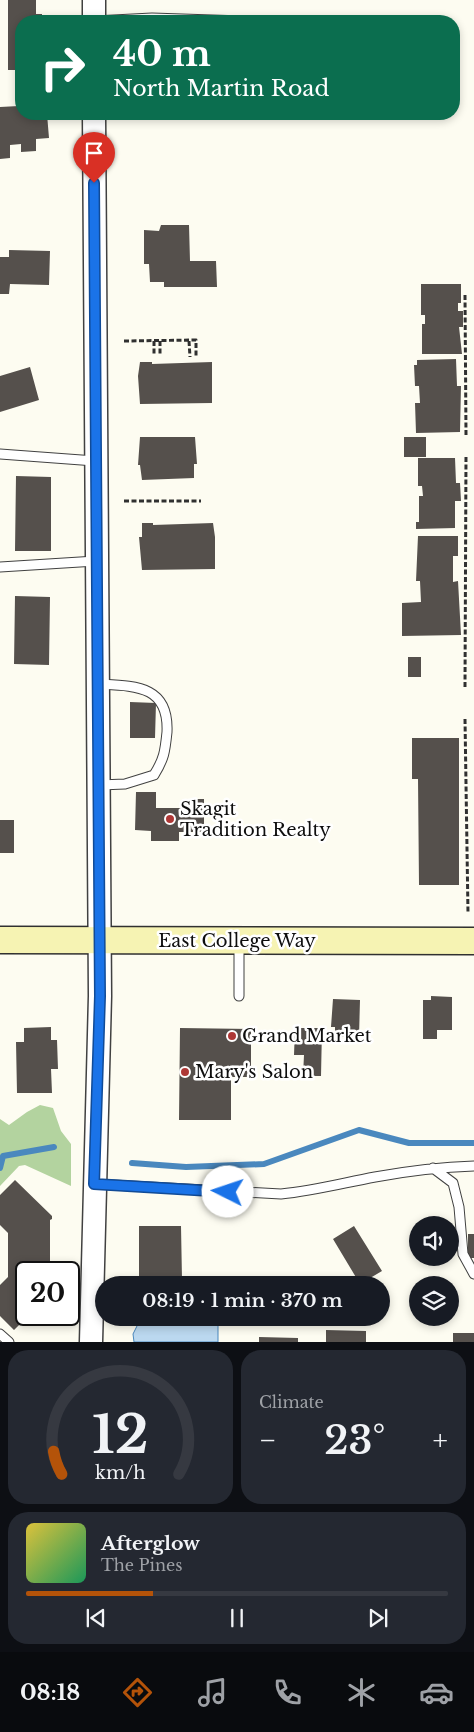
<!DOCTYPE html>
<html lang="en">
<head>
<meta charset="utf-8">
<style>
	:root { --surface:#171b24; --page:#242831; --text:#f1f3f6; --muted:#9ea1a6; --line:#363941; --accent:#b45309 }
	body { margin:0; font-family:"Libre Baskerville",serif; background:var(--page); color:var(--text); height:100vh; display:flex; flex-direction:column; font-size:19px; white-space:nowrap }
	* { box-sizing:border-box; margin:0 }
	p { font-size:16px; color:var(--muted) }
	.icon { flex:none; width:28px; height:28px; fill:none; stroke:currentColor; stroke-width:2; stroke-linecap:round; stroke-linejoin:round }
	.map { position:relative; height:1342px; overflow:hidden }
	.sheet { display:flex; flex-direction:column; gap:8px; padding:8px; background:#0d0f14; flex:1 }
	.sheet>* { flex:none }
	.hud { position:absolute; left:15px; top:15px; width:445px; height:105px; border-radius:20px; box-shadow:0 2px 8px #0003; background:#0b6e4f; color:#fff; overflow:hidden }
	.tools { position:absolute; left:409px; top:1216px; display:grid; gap:10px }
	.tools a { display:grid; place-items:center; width:50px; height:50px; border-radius:50%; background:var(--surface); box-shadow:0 2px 8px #0003; font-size:25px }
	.speed { position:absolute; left:15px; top:1261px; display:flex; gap:10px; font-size:25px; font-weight:700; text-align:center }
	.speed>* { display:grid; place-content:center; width:65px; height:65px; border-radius:50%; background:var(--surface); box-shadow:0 2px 8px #0003; line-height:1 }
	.speed .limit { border:2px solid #111; border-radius:8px; background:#fff; color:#111 }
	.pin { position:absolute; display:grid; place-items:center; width:42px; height:42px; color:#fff; margin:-51px -21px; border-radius:50% 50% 50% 0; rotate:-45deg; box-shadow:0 0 5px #0007 }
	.pin .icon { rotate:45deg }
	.me { position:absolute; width:55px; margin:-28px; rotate:274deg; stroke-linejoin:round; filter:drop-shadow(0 0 4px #0008) }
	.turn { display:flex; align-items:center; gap:18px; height:105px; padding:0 15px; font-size:22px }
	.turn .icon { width:65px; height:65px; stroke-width:2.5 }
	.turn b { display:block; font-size:35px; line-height:42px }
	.big { font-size:38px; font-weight:600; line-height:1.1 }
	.sheet .widget { flex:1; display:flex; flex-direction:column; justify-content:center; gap:8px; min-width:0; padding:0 18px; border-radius:20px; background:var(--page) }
	.sheet .dial { align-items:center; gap:0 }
	.dial svg { height:130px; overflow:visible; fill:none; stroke:var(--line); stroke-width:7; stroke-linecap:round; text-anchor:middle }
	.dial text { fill:var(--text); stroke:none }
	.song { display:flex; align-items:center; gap:15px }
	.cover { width:60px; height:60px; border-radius:8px; background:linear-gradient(135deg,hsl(50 70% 55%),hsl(150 70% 35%)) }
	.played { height:5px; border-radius:2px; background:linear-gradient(90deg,var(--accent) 30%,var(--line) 30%) }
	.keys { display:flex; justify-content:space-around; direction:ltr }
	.heat { display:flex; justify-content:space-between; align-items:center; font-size:28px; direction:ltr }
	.sheet .tiles { flex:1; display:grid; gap:8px; grid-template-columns:1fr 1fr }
	.widget:last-child { grid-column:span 2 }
	.trip { position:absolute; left:95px; top:1276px; width:295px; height:50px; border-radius:25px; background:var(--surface); box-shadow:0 2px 8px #0003; font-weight:600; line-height:50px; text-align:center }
	.menu { display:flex; height:80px; justify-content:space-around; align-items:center; background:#090b0e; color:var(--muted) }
	.menu .icon { width:35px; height:35px }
	.menu .selected { color:var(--accent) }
	.menu b { font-size:22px; color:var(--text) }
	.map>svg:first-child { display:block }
	.forest { fill:#b3d39f }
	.water { fill:#bbd8ef; stroke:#4a88be }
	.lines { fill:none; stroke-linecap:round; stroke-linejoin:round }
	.stream { stroke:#4a88be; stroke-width:6 }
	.building { fill:#55504c }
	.service-casing { stroke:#414141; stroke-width:11 }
	.tertiary-casing { stroke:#414141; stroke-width:25 }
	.secondary-casing { stroke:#303030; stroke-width:29 }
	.path { stroke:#303030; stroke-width:3; stroke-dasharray:5 2.5; stroke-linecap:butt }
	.service { stroke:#fff; stroke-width:9 }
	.tertiary { stroke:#fff; stroke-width:22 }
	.secondary { stroke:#f6f3b3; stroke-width:26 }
	.route-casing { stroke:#114b97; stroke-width:12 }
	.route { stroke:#1a73e8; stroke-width:9 }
	.poi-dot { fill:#ae3836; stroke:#fff; stroke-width:2 }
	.labels { text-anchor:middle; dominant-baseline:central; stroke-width:5; stroke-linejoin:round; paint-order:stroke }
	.poi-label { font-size:18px; fill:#0e0e0e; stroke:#fff; text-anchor:start }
	.street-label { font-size:18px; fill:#0e0e0e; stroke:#fff }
</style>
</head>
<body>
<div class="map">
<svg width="474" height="1342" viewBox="0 0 474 1342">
	<rect width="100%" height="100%" fill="#fdfcf1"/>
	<!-- forest -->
	<path class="forest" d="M40 1105 53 1108 61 1131 71 1144V1186L25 1165 19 1166 0 1186V1119L9 1125 27 1112Z"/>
	<!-- water -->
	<path class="water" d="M141 1318H218V1342H134L133 1334Z"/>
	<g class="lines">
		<!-- stream -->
		<path class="stream" d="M132 1163 186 1167 264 1164 359 1130 409 1143H474
			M0 1168 3 1156 54 1147"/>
	</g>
	<!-- building -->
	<path class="building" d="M8 0H36V14H42V21H21V70H8Z
		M19 100H21V114H47L49 138 36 139V151L21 152V144L10 145V158L0 159V107L19 106Z
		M161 225H189L190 261H216L217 287H164V282H150L149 264H144V230L159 231Z
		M9 250 50 251 49 285 10 284 9 294H0V257H9Z
		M421 284H461V303H458V311H463V327H459L462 354H422V324H425V315H421Z
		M456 359 457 386H461L460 432 416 433 415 403H420L419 386H415L414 365H417V360Z
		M140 362H152V364L212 362V403L140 404 138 376Z
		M30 367 39 400 0 412V376Z
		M140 437H195L197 464H194V478L142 480 140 465H138Z
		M404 437H426V457H404Z
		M418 458H455L456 483H460L461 501H455V528L416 529V522H419V496H423L422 486H418Z
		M16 476 51 477V551H15Z
		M142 523H153V525L213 523 215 537V569L142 570 139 537H142Z
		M418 536H458V556H453V582L458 581 461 635 402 636V603L421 602 420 581H416Z
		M15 596 50 597 49 665 14 664Z
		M408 657H421V677H408Z
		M130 702 156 703 155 738H130Z
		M412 738H459V885H419L418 779H412Z
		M136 792H156V808H184L185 799H204V832H179V841H151V831L135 830Z
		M0 820H14V853H0Z
		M431 996 452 997V1030H437V1039H423V1000H431Z
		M333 999 360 1000 359 1037 335 1036V1027H331Z
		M51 1027V1040H57L58 1069H51L52 1093H17L16 1042H24V1028Z
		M180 1028 251 1029V1077H231V1120H179Z
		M295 1028H322L321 1076H303L304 1055H294Z
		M15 1180 52 1216V1219L50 1220V1272H26V1315H29L14 1330 0 1316V1285L8 1277V1233L0 1225V1195Z
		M139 1226H181L182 1279H139Z
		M354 1226 382 1271 360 1284 333 1239Z
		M468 1234H474V1258H468Z
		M326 1330 366 1331V1342H326Z
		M453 1333H474V1342H453Z
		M259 1337 298 1338V1342H259Z"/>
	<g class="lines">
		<!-- service casing -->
		<g class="service-casing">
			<path id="service" d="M94 21 152 18 243 21
				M0 454 95 461
				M0 567 96 561
				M98 684C135 686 169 685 167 732 165 752 164 759 154 775L125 784 100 785
				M239 944V996
				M433 1168 453 1183 459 1207 463 1254 474 1274
				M95 1184 281 1194C314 1191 343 1183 375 1177 408 1171 440 1167 474 1166
				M0 1334 9 1342"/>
		</g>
		<!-- tertiary casing -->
		<g class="tertiary-casing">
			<path id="tertiary" d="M94 0V21
				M91 1342 100 996 94 114"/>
		</g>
		<!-- secondary casing -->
		<g class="secondary-casing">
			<path id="secondary" d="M0 940 474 941"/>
		</g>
		<!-- path -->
		<path class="path" d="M465 295 466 435
			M124 341 196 340V357
			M154 341V356
			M160 341V356
			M189 341 190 357
			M124 501H201
			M465 687 466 455
			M465 719 468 913"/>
		<!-- service -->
		<use href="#service" class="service"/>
		<!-- tertiary -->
		<use href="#tertiary" class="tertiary"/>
		<!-- secondary -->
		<use href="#secondary" class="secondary"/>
	</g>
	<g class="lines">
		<!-- route casing -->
		<g class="route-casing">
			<path id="route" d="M94 183 100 996 94 1184 228 1192"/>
		</g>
		<!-- route -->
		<use href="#route" class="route"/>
	</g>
	<!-- markers -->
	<g class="poi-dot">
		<circle cx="170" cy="819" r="5"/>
		<circle cx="232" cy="1036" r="5"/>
		<circle cx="185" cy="1072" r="5"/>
	</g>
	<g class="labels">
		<!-- poi labels -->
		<g class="poi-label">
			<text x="180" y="809">Skagit<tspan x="180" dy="21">Tradition Realty</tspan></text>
			<text x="242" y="1036">Grand Market</text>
			<text x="195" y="1072">Mary's Salon</text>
		</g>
		<!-- street labels -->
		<g class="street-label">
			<text x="237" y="941">East College Way</text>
		</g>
	</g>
</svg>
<div class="tools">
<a><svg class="icon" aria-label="sound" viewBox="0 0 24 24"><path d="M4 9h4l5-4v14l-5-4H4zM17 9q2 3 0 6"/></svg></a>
<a><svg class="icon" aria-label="layers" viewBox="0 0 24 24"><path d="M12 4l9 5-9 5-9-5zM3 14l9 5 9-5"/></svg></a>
</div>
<div class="speed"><div class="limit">20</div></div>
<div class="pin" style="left:94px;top:183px;background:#d93025"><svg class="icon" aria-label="arrive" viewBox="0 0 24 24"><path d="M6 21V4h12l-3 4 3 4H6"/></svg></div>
<svg class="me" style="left:228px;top:1192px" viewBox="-20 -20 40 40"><circle r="19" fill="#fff"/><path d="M0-13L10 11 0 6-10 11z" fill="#1a73e8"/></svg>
<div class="trip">08:19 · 1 min · 370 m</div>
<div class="hud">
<div class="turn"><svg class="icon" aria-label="right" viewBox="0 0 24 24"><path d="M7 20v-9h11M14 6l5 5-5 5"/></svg><div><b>40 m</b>North Martin Road</div></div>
</div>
</div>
<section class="sheet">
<div class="tiles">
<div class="widget dial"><svg viewBox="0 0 100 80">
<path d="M14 69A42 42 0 1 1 86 69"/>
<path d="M14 69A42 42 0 0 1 9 55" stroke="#b45309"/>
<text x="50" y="56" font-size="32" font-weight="700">12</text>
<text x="50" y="72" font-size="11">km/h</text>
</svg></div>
<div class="widget"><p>Climate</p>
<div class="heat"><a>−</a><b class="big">23°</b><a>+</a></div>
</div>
<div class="widget">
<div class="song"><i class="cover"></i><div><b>Afterglow</b><p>The Pines</p></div></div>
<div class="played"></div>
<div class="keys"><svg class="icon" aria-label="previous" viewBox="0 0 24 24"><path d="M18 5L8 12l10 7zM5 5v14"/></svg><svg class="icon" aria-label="pause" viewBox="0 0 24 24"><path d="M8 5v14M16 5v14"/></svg><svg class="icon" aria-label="next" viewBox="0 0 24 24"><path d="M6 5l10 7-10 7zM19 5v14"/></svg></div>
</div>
</div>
</section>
<nav class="menu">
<b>08:18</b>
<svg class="icon selected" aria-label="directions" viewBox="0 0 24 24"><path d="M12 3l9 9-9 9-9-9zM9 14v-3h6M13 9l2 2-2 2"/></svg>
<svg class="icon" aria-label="music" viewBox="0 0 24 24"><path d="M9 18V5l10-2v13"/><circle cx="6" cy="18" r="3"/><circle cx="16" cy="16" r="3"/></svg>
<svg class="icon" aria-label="phone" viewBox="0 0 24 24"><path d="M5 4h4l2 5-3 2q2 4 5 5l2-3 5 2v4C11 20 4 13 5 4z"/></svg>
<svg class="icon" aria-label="climate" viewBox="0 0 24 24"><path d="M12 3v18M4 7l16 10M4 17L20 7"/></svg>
<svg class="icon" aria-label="car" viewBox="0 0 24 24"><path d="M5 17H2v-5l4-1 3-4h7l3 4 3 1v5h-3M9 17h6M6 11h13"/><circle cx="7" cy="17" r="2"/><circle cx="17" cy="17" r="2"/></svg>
</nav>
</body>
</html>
